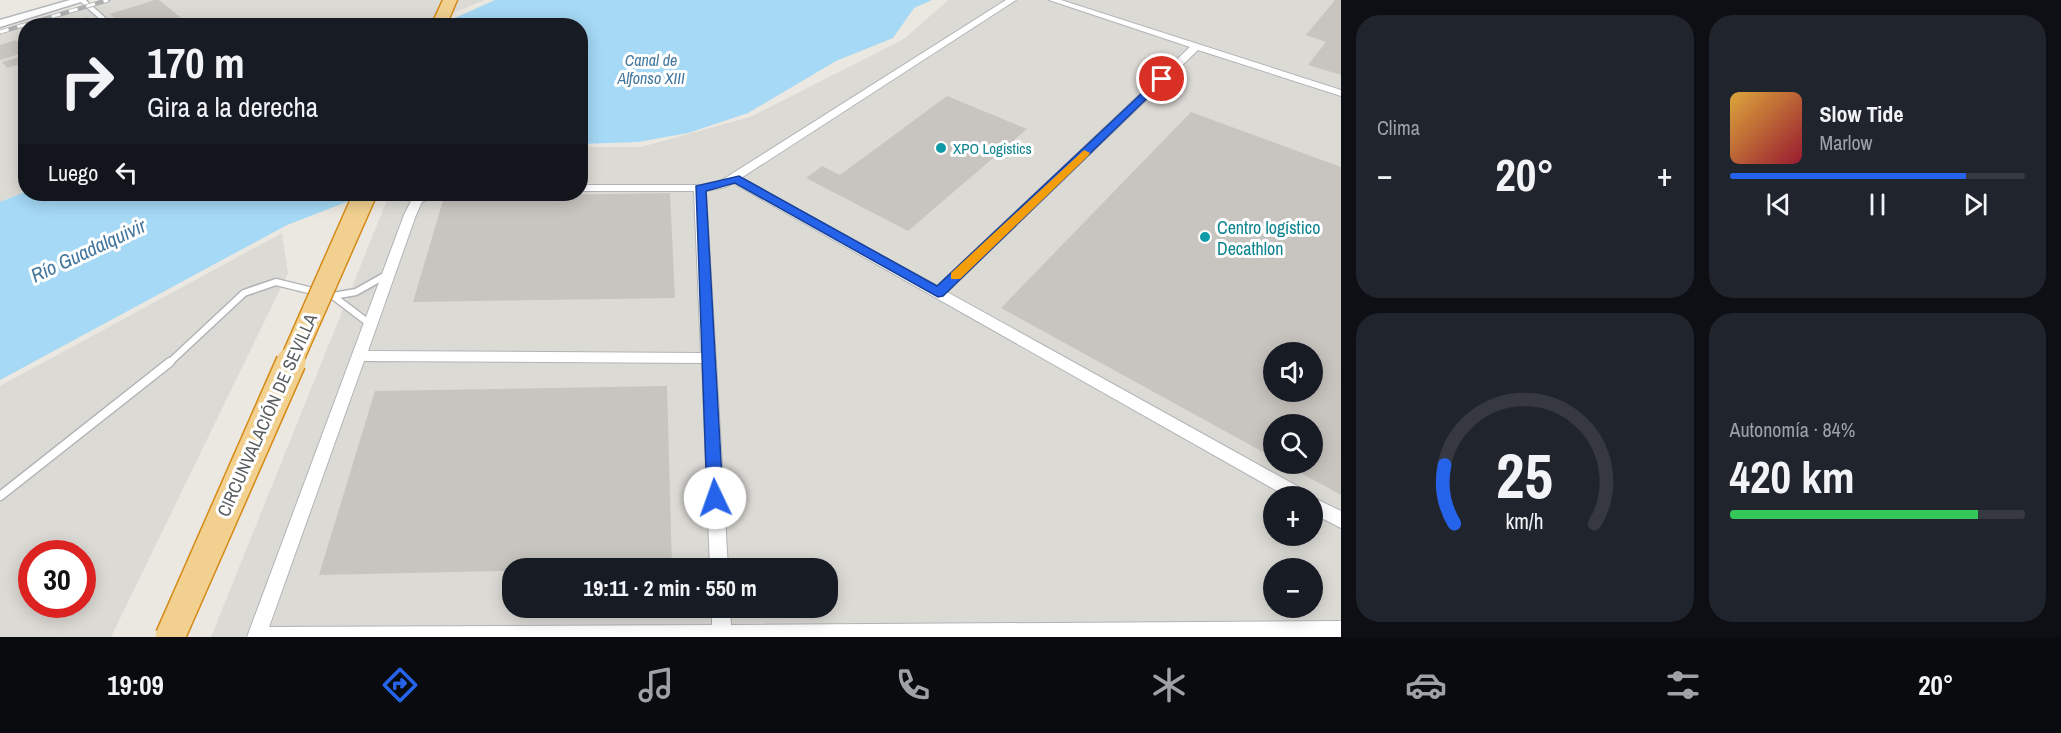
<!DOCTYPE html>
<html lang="es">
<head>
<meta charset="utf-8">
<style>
	:root { --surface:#171b24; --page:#20242c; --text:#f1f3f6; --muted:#9ea1a6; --line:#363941; --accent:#2563eb }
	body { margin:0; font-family:"Archivo Narrow",sans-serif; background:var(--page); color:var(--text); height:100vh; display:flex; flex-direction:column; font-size:22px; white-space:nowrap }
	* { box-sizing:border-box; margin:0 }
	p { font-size:20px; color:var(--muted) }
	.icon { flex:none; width:33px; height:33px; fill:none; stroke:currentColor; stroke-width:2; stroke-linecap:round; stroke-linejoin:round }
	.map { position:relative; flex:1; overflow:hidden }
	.details { display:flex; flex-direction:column; gap:15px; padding:15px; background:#0d0f14; width:720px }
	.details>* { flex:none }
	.top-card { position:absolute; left:18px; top:18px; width:570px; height:183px; border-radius:24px; box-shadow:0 3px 15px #0003; background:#171b24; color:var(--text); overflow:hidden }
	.buttons { position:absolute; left:1263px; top:342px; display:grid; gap:12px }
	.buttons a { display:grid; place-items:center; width:60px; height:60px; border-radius:50%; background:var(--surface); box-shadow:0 3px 15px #0003; font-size:30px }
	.speed { position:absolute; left:18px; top:540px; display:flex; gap:12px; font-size:30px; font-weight:700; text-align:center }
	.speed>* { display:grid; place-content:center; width:78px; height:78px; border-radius:50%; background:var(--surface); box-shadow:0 3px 15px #0003; line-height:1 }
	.speed .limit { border:9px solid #d22; background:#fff; color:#111 }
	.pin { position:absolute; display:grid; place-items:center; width:51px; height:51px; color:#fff; margin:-26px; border:3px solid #fff; border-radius:50%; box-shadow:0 2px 6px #0007 }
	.me { position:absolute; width:66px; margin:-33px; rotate:357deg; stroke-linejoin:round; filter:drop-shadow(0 0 4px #0008) }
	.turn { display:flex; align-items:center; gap:21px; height:126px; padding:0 30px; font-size:27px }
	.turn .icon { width:78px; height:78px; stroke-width:2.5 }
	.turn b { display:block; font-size:42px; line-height:51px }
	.then { display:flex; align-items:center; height:57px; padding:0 30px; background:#0003; gap:12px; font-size:22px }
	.big { font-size:45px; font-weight:700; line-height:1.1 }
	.details .card { flex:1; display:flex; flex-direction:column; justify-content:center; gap:9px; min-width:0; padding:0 21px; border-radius:24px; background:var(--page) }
	.details .dial { align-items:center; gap:0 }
	.dial svg { height:156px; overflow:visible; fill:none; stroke:var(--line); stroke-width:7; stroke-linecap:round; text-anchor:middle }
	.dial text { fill:var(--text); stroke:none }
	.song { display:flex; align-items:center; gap:18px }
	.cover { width:72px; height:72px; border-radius:9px; background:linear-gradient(135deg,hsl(40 70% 55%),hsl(350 70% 35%)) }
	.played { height:6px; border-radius:3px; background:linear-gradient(90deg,var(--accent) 80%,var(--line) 80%) }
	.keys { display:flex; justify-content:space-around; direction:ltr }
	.heat { display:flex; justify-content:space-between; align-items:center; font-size:33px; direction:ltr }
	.charge { height:9px; border-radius:4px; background:linear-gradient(90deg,#34c759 84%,var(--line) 0) }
	.details .tiles { flex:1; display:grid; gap:15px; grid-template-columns:repeat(2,1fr) }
	.trip { position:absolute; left:502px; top:558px; width:336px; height:60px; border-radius:24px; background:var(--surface); box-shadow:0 3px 15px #0003; font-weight:700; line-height:60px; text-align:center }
	.menu { display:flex; height:96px; justify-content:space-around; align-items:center; background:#090b0e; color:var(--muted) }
	.menu .icon { width:42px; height:42px }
	.menu .on { color:var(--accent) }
	.menu b { font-size:27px; color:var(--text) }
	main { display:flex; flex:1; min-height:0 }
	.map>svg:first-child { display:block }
	.industrial { fill:#dcdad5; fill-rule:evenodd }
	.water { fill:#a5d9f6 }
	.building { fill:#c8c5c0; fill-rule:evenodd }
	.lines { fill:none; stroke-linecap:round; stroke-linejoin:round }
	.lane-far2-casing { stroke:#b1b4b7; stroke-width:7 }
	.lane-far1-casing { stroke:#b1b4b7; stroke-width:9 }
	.lane-casing { stroke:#b1b4b7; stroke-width:11 }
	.street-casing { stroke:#b1b4b7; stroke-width:2 }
	.secondary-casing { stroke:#b2b6ba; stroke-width:3 }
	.highway-casing { stroke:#d58a16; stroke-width:3 }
	.lane-far2 { stroke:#fff; stroke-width:4.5 }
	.lane-far1 { stroke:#fff; stroke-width:6 }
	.lane { stroke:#fff; stroke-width:8 }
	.street { fill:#fff; fill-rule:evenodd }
	.secondary { fill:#fff; fill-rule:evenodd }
	.highway { fill:#f2d190; fill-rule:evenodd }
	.rail-casing { stroke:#afb0b0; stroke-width:4.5 }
	.rail { stroke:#fff; stroke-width:3; stroke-dasharray:9; stroke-linecap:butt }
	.highway-bridge-far1-casing { stroke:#d58a16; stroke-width:25; stroke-linecap:butt }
	.highway-bridge-casing { stroke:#d58a16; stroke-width:32; stroke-linecap:butt }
	.highway-bridge-far1 { stroke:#f2d190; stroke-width:22 }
	.highway-bridge { stroke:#f2d190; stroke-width:29 }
	.route { fill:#2563eb; stroke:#184099; stroke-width:1.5 }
	.slow { fill:#f59e0b }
	.culture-dot { fill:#0f9aa8; stroke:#fff; stroke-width:2 }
	.labels { text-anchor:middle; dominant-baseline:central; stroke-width:6; stroke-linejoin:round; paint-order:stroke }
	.far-culture-label { font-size:15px; fill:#0d838f; stroke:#fff; text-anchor:start }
	.far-water-label { font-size:16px; font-style:italic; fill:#43769d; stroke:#fff }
	.culture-label { font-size:18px; fill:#0d838f; stroke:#fff; text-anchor:start }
	.street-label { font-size:18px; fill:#595d60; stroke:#fff }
	.water-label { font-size:20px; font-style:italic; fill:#43769d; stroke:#fff }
</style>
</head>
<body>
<main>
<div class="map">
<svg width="1341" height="637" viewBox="0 0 1341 637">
	<rect width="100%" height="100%" fill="#ebe8e1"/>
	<!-- industrial -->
	<path class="industrial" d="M104 0H485L423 25 26 26 25 192 0 202V30Z
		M948 0H1341V637H211L387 200 402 194H580L581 147H641L750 117 904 39ZM1274 352H1312V392H1274ZM1274 424H1312V464H1274ZM1274 496H1312V536H1274ZM513 568H828V608H513ZM1274 568H1312V608H1274Z
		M282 233 288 273 111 637H0V386ZM32 554H82V604H32Z"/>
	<!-- water -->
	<path class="water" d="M495 0H932L914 8 893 38 836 61 748 113 688 133 638 142 581 144 580 26H437Z
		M25 192 26 194H367L287 225 0 380V202Z"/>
	<!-- building -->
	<path class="building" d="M155 0H159L191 26H123L110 14Z
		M1335 0H1341V75L1308 65 1326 42 1306 35Z
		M87 17 96 26H62V25Z
		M16 40 26 52 0 60V45Z
		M26 55V62L7 68 2 62Z
		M947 96 1027 129 908 231 806 178 822 166 840 175Z
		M1191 112 1341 167V495L1284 464H1312V424H1274V458L1001 308ZM1274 352H1312V392H1274Z
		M670 193 675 298 413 302 444 197Z
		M667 386 672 567 319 575 375 391Z"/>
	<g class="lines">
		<!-- lane-far2 casing -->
		<g class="lane-far2-casing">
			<path id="lane-far2" d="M82 0 111 26"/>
		</g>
		<!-- lane-far1 casing -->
		<g class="lane-far1-casing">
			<path id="lane-far1" d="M333 296 356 292 386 275
				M168 364 244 293 276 282 333 296 370 324"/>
		</g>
		<!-- lane casing -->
		<g class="lane-casing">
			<path id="lane" d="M0 496 170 362"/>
		</g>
		<!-- street casing -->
		<g class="street-casing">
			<path id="street" d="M1006 0H1016L741 178 937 286 1190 47 1049 0H1061L1341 90V96L1198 50 947 292 1306 491 1308 496H1286L733 183 726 187 706 191 728 568H710L702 363 364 361 269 627 712 625V608H730L731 625 1341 621V637H247L404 215 413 197 423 194H438L422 202 416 215 368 351 701 353 694 191H580V185H700L719 182Z
				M1312 497 1341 511V528L1312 513Z"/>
		</g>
		<!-- secondary casing -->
		<g class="secondary-casing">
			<path id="secondary" d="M70 0H87L0 27V20Z"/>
		</g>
		<!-- highway casing -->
		<g class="highway-casing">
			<path id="highway" d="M443 0H457L446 26H431Z"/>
		</g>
		<!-- lane-far2 -->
		<use href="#lane-far2" class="lane-far2"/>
		<!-- lane-far1 -->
		<use href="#lane-far1" class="lane-far1"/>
		<!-- lane -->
		<use href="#lane" class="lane"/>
		<!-- street -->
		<use href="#street" class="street"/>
		<!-- secondary -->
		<use href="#secondary" class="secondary"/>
		<!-- highway -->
		<use href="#highway" class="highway"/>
		<!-- rail casing -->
		<g class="rail-casing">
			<path id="rail" d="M0 32 108 0"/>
		</g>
		<!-- rail -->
		<use href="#rail" class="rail"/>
		<!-- highway-bridge-far1 casing -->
		<g class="highway-bridge-far1-casing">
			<path id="highway-bridge-far1" d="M290 364 365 194"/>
		</g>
		<!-- highway-bridge casing -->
		<g class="highway-bridge-casing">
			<path id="highway-bridge" d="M170 637 291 362"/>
		</g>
		<!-- highway-bridge-far1 -->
		<use href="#highway-bridge-far1" class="highway-bridge-far1"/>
		<!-- highway-bridge -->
		<use href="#highway-bridge" class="highway-bridge"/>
	</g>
	<!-- route -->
	<path class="route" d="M1159 77 1167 79 943 296 938 297 735 183 706 191 723 498 721 503 715 506 709 503 707 498 696 186 739 176 937 286Z"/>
	<!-- slow -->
	<path class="slow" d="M1084 150 1090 153 1088 156 960 279H951V273Z"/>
	<!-- markers -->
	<g class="culture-dot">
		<circle cx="941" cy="148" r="6"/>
		<circle cx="1205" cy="237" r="6"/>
	</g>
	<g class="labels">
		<!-- far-culture labels -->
		<g class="far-culture-label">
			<text x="953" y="148">XPO Logistics</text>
		</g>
		<!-- far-water labels -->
		<g class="far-water-label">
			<text x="651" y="60">Canal de<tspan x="651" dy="18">Alfonso XIII</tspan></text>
		</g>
		<!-- culture labels -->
		<g class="culture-label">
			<text x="1217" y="227">Centro logístico<tspan x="1217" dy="21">Decathlon</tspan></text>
		</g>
		<!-- street labels -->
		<g class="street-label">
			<text transform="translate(267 415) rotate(-66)">CIRCUNVALACIÓN DE SEVILLA</text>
		</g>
		<!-- water labels -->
		<g class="water-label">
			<text transform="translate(88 250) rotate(-25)">Río Guadalquivir</text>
		</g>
	</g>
</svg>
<div class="buttons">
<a><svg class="icon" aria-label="sound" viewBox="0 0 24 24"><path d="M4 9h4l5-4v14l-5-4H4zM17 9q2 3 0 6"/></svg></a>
<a><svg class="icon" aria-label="search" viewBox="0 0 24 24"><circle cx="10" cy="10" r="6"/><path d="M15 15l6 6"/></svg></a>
<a>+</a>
<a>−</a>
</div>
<div class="speed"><div class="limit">30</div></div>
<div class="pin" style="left:1162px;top:79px;background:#d93025"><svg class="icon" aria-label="arrive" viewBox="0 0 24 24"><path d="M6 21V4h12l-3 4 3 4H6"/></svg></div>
<svg class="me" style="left:715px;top:498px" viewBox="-20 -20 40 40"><circle r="19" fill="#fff"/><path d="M0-13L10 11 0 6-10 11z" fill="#2563eb"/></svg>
<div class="trip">19:11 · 2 min · 550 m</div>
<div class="top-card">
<div class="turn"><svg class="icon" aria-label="right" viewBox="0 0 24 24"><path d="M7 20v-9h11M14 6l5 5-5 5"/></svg><div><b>170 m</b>Gira a la derecha</div></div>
<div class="then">Luego<svg class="icon" aria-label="left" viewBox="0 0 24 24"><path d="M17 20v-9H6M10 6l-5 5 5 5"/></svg></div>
</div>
</div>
<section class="details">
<div class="tiles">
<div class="card"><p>Clima</p>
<div class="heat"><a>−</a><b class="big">20°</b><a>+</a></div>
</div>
<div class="card">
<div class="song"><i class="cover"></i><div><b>Slow Tide</b><p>Marlow</p></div></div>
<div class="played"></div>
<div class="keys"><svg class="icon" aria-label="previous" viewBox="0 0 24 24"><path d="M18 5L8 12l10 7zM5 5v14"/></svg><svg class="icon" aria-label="pause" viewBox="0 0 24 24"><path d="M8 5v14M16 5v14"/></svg><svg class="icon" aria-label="next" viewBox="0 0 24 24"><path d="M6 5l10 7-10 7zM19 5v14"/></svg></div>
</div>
<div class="card dial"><svg viewBox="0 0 100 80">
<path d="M14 69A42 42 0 1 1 86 69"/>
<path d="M14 69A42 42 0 0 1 9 39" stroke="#2563eb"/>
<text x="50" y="56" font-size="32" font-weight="700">25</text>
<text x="50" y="72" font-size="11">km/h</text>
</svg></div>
<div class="card"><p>Autonomía · 84%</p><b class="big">420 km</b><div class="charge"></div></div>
</div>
</section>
</main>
<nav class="menu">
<b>19:09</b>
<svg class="icon on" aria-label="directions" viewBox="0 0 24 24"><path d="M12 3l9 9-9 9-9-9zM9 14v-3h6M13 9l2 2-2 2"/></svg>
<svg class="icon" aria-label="music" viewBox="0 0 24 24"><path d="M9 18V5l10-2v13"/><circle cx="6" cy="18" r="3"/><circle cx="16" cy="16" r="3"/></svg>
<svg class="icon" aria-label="phone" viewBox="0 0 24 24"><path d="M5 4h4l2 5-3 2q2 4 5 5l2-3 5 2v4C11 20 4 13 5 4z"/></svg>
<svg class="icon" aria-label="climate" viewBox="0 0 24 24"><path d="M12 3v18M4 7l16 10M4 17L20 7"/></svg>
<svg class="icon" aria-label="car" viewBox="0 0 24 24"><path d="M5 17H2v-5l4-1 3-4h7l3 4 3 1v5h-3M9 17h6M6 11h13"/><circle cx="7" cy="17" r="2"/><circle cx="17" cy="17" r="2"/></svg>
<svg class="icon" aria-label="filters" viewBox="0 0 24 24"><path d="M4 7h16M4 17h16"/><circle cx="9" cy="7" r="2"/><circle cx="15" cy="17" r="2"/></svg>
<b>20°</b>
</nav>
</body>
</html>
